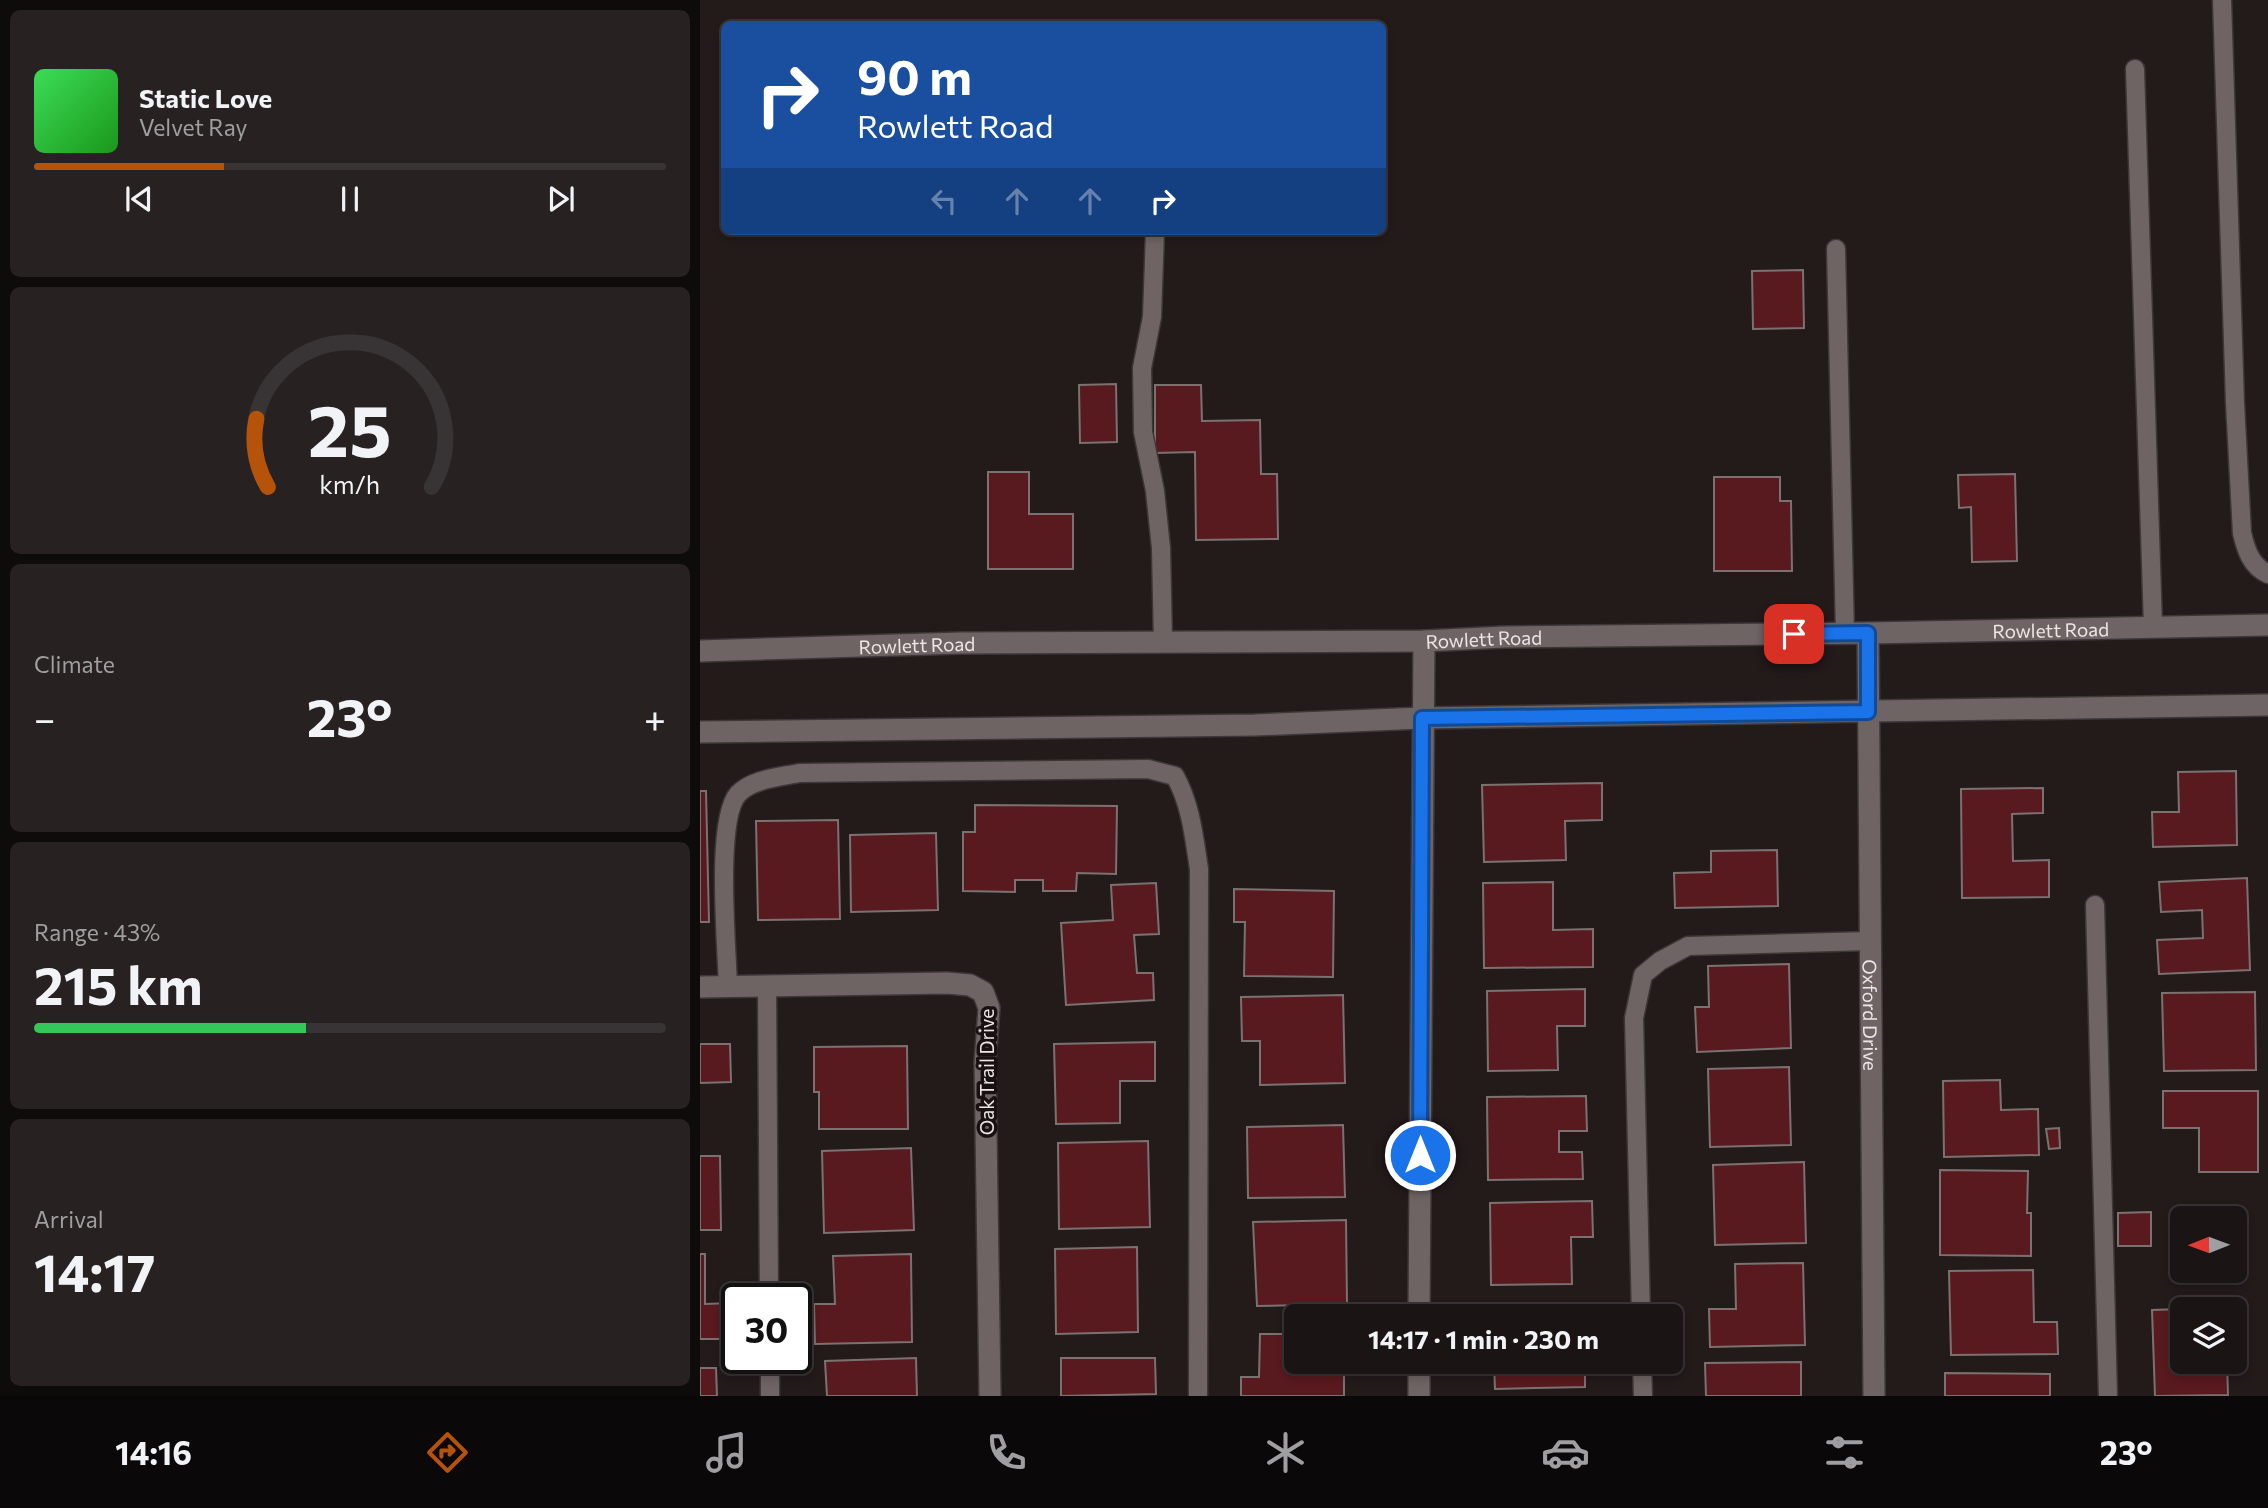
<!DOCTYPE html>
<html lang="en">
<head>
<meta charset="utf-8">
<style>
	:root { --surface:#1a1414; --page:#272122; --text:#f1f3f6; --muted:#9f9ea0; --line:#383334; --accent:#b45309 }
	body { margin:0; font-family:Commissioner,sans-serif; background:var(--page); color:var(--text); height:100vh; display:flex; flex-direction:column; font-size:26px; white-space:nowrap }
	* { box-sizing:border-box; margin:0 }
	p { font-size:23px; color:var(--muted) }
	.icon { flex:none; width:38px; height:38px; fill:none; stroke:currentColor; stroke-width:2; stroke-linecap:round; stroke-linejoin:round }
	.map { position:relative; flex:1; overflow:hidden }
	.panel { display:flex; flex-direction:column; gap:10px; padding:10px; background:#0e0b0b; width:700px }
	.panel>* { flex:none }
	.banner { position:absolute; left:21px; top:21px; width:665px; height:214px; border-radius:10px; box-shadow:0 4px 10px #0003,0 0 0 2px var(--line); background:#1a4fa0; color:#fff; overflow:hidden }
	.needle { width:46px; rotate:269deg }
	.buttons { position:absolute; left:1470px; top:1206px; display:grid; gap:14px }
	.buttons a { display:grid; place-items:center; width:77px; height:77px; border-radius:10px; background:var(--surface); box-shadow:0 4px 10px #0003,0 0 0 2px var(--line); font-size:35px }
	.speed { position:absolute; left:21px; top:1283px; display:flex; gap:14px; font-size:35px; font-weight:700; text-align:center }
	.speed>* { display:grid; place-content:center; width:91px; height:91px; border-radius:50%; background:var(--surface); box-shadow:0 4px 10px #0003,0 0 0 2px var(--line); line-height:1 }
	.speed .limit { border:4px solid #111; border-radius:10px; background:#fff; color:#111 }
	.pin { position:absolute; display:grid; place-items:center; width:60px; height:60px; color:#fff; margin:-30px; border-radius:14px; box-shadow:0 4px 10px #0006 }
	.me { position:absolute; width:77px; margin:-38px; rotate:0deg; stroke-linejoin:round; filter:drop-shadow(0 0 5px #0008) }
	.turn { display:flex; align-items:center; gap:24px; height:147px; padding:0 21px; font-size:32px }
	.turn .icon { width:91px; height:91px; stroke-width:2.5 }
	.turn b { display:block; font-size:49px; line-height:60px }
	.lanes { display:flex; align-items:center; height:66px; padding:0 21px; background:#0003; justify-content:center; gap:35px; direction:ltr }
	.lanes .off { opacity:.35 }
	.big { font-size:52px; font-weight:700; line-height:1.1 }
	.panel .card { flex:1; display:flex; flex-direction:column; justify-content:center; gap:10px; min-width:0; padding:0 24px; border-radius:10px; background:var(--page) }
	.panel .dial { align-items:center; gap:0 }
	.dial svg { height:182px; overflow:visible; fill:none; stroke:var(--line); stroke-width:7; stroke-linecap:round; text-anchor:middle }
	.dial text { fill:var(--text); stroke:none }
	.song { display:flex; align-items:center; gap:21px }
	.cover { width:84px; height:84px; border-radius:10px; background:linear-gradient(135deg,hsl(130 70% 55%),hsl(120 70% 35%)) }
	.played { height:7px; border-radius:4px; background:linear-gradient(90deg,var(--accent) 30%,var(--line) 30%) }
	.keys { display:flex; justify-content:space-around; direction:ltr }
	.heat { display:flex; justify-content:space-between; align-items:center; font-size:38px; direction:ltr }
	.charge { height:10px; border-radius:5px; background:linear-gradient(90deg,#34c759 43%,var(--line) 0) }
	.trip { position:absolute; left:584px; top:1304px; width:399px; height:70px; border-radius:10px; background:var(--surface); box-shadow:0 4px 10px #0003,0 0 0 2px var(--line); font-weight:700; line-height:70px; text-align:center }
	.menu { display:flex; height:112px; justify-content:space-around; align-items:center; background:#0a0808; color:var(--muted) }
	.menu .icon { width:49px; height:49px }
	.menu .current { color:var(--accent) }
	.menu b { font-size:32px; color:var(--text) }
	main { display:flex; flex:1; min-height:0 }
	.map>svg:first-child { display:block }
	.building { fill:#581a1e; stroke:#7b7170; stroke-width:2 }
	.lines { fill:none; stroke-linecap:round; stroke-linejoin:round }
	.service-casing { stroke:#3d3737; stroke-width:21 }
	.minor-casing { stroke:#3d3737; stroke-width:24 }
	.secondary-casing { stroke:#3d3737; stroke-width:24 }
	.service { stroke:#6e6463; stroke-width:18 }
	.minor { stroke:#6e6463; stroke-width:21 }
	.secondary { stroke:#6e6463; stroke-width:21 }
	.route-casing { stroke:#114b97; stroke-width:18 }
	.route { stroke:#1a73e8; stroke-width:12 }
	.labels { text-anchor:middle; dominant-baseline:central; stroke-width:7; stroke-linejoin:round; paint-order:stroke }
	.street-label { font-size:19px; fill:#ece6e5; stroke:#191111 }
</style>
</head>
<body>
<main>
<section class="panel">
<div class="card">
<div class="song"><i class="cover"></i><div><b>Static Love</b><p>Velvet Ray</p></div></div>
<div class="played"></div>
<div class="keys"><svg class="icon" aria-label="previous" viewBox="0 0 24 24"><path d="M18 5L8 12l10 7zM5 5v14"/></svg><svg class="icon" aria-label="pause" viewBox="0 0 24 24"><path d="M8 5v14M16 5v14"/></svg><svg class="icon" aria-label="next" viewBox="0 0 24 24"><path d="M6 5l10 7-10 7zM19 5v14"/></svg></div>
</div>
<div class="card dial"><svg viewBox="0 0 100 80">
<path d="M14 69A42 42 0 1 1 86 69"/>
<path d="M14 69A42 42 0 0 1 9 39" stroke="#b45309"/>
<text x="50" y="56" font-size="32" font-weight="700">25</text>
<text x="50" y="72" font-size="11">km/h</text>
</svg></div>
<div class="card"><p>Climate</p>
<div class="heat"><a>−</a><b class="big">23°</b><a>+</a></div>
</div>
<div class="card"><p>Range · 43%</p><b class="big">215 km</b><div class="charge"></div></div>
<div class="card"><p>Arrival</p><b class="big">14:17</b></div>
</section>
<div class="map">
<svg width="1568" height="1396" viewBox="0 0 1568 1396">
	<rect width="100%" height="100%" fill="#231a1a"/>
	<!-- building -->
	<path class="building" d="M1103 270 1104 328 1053 329 1052 271Z
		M416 384 417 442 380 443 379 385Z
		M455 385H501L502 421 560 420 561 474H577L578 539 496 540 495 452 455 453Z
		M288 472H329V514H373V569H288Z
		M1315 474 1317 561 1272 562 1271 507 1259 508 1258 475Z
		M1014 477H1080V501H1091L1092 571H1014Z
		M1536 771 1537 845 1453 847 1452 812H1479L1478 772Z
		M902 783V820L865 821 866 860 784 862 782 785Z
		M1343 788V813L1312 814 1313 861 1349 860V897L1262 898 1261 789Z
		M0 791H6L9 922H0Z
		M275 805 417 806 416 874 377 873 376 891H343V880H315V892L263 891V832H275Z
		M138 820 140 919 58 920 56 821Z
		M236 833 238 910 151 912 150 835Z
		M1077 850 1078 906 975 908 974 873 1011 872V851Z
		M1547 878 1550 970 1459 974 1457 940 1503 938 1502 910 1461 912 1459 882Z
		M853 882V930L893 929V967L784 968 783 883Z
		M456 883 459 934 434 935 437 973H453L454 1000 366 1005 361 923 413 920 411 885Z
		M534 889 634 891 633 977 544 976 545 922H534Z
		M1089 964 1091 1048 997 1052 995 1007H1009L1008 966Z
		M885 989V1026H857L858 1070 788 1071 787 991Z
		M1555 992 1556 1070 1464 1071 1462 993Z
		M643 995 645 1083 560 1085V1041H542L541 997Z
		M455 1042V1081H420V1123L356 1124 354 1044Z
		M0 1044H30L31 1082 0 1083Z
		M207 1046 208 1129H119V1092H114V1047Z
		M1089 1067 1091 1145 1010 1147 1008 1069Z
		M1300 1080 1301 1110 1338 1109 1339 1155 1244 1157 1243 1081Z
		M1463 1091H1558V1172H1499V1128H1463Z
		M886 1096 887 1131H859V1152H882L883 1179 788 1180 787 1097Z
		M643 1125 645 1197 548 1198 547 1127Z
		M1359 1128 1360 1148 1349 1149 1346 1129Z
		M448 1141 450 1227 359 1229 358 1143Z
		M211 1148 214 1230 124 1233 122 1151Z
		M0 1156H20L21 1230H0Z
		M1104 1162 1106 1243 1015 1245 1013 1165Z
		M1240 1170 1328 1171 1327 1213H1331V1256L1240 1255Z
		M892 1201 893 1237H871L872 1284 791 1285 790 1203Z
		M1451 1212V1246H1418V1213Z
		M646 1220 647 1304 557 1306 553 1222Z
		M437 1247 438 1332 356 1334 355 1249Z
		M0 1254H5V1304L33 1303 32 1339H0Z
		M211 1254 212 1342 115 1344 114 1304H135L133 1256Z
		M1103 1263 1105 1345 1010 1347 1009 1309H1036L1035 1264Z
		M1333 1270 1334 1322H1357L1358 1354 1251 1355 1249 1271Z
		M884 1307V1316H794V1308Z
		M1482 1309V1362H1527L1528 1395 1455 1396 1452 1310Z
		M560 1334H597V1362H644V1396H541V1377H559Z
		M216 1358 217 1396H127L125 1361Z
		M361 1358H455L456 1394 361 1396Z
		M794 1362H885V1387L795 1389Z
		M1101 1362V1396H1006L1005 1363Z
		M0 1368H16L17 1396H0Z
		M1245 1373 1350 1374V1396H1245Z"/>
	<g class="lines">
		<!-- service casing -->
		<g class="service-casing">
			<path id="service" d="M1522 0 1535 403 1542 533C1546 550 1551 566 1568 574
				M1435 69 1453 626
				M455 231 452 317 442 368 443 432 455 491 461 548 463 642
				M1136 249 1145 633
				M1395 905 1408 1396
				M67 986 69 1298
				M28 987C27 948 15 820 38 794 52 779 80 777 99 773L448 769 475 776C491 805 494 837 499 869L498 1396
				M941 1316 934 1018 943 975 960 961 988 946 1170 941
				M70 1358V1396
				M942 1362 943 1396"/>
		</g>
		<!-- minor casing -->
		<g class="minor-casing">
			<g id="minor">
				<path id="s1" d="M1168 633 1174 1396"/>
				<path d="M0 987 247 983 270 985 283 992 289 1008 285 1063 290 1396"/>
				<path d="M719 1316 724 641"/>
				<path d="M719 1396V1362"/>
			</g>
		</g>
		<!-- secondary casing -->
		<g class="secondary-casing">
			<g id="secondary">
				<path id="s2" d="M0 651 261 643 724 641 804 637 1168 633 1568 625"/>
				<path d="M0 732 555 725 722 718 1568 705"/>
			</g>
		</g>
		<!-- service -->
		<use href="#service" class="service"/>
		<!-- minor -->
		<use href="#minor" class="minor"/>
		<!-- secondary -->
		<use href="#secondary" class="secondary"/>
	</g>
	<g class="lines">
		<!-- route casing -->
		<g class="route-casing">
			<path id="route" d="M720 1155 722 718 1168 712V633L1094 634"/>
		</g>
		<!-- route -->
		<use href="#route" class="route"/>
	</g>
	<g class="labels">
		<!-- street labels -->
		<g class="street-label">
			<text stroke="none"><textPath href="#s2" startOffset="1351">Rowlett Road</textPath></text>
			<text stroke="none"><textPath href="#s2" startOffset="784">Rowlett Road</textPath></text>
			<text stroke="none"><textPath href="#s2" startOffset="217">Rowlett Road</textPath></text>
			<text stroke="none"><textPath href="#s1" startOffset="382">Oxford Drive</textPath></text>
			<text transform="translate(286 1072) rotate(-90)">Oak Trail Drive</text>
		</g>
	</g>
</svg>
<div class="buttons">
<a><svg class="needle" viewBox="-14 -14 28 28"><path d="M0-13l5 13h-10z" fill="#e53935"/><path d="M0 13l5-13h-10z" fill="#9f9ea0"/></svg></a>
<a><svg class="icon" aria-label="layers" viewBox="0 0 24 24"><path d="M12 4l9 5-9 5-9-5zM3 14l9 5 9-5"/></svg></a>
</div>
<div class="speed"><div class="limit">30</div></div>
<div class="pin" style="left:1094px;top:634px;background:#d93025"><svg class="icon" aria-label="arrive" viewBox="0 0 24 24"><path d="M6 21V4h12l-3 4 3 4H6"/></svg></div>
<svg class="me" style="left:720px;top:1155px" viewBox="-20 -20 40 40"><circle r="17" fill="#1a73e8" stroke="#fff" stroke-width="3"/><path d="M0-11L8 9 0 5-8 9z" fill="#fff"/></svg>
<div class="trip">14:17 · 1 min · 230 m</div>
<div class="banner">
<div class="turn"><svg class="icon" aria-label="right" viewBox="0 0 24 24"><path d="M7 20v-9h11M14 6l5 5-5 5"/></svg><div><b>90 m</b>Rowlett Road</div></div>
<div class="lanes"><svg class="icon off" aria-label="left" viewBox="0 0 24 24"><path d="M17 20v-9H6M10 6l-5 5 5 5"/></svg><svg class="icon off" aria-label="ahead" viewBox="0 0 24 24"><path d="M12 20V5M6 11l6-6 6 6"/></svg><svg class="icon off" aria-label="ahead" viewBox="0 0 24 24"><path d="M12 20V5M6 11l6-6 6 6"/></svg><svg class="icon" aria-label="right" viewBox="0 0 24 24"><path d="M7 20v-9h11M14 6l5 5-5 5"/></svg></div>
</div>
</div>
</main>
<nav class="menu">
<b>14:16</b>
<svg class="icon current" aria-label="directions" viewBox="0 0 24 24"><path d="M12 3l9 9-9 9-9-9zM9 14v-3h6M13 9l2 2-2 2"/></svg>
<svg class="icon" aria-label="music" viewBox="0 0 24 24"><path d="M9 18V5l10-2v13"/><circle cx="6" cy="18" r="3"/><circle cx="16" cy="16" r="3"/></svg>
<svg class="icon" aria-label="phone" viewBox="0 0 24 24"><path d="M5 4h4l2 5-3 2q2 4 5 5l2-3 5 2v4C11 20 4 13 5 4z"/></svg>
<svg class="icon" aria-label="climate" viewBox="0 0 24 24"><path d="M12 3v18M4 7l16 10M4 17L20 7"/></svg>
<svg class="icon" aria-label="car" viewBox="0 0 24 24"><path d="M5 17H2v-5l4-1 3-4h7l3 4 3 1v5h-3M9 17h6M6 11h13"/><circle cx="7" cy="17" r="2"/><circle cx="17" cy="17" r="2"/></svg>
<svg class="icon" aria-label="filters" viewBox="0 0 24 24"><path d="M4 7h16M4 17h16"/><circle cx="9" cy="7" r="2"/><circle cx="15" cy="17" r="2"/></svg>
<b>23°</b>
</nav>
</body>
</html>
